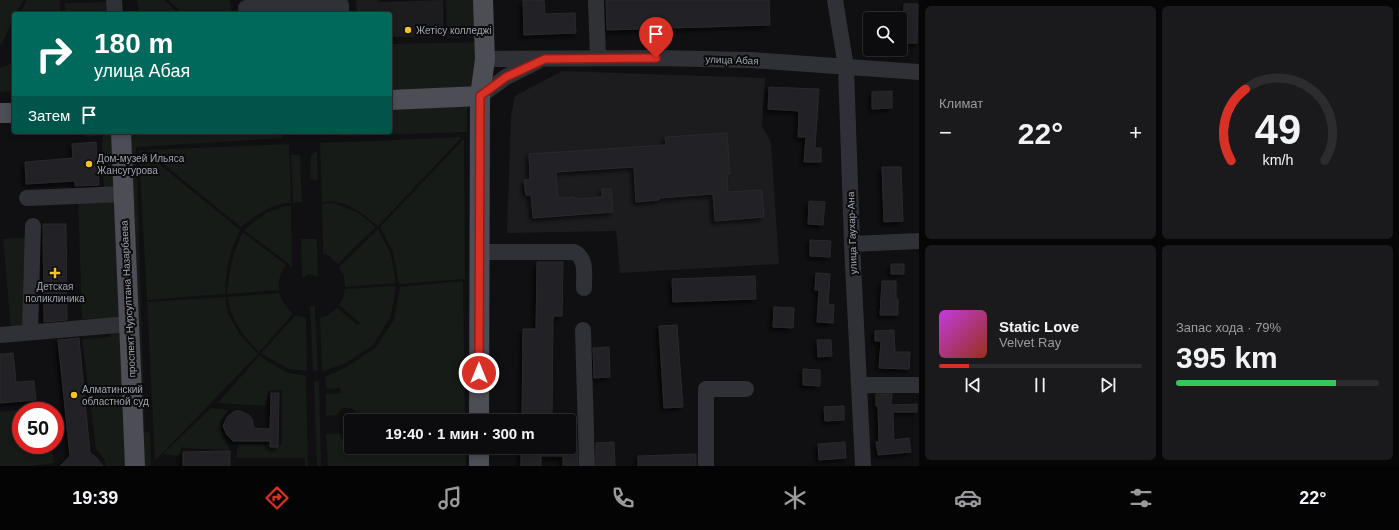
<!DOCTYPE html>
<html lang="ru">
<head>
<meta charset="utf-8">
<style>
	:root { --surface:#0c0b0d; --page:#1a191b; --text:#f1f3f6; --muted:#9a9b9d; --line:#2c2b2e; --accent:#d93025 }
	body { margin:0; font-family:Helvetica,sans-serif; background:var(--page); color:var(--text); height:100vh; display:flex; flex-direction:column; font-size:15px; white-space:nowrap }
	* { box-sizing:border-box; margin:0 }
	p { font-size:13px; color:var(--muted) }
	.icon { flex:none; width:22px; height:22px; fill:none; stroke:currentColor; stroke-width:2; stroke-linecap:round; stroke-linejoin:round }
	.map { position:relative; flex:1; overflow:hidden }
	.details { display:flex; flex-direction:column; gap:6px; padding:6px; background:#070607; width:480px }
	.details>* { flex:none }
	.hud { position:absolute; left:12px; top:12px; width:380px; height:122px; border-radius:4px; box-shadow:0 2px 6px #0003,0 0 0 1px var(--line); background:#00695c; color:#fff; overflow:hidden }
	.tools { position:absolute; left:863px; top:12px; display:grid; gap:8px }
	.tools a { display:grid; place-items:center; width:44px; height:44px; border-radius:4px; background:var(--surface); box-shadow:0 2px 6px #0003,0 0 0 1px var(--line); font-size:20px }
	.speed { position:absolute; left:12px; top:402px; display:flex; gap:8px; font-size:20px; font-weight:700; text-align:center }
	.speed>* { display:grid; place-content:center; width:52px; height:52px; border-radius:50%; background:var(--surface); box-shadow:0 2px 6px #0003,0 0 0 1px var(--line); line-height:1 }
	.speed .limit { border:6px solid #d22; background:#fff; color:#111 }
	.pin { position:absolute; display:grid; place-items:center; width:34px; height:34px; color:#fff; margin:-41px -17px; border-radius:50% 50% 50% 0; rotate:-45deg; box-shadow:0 0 4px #0007 }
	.pin .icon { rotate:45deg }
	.me { position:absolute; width:44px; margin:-22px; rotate:0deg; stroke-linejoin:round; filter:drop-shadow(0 0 3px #0008) }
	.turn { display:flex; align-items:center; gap:14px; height:84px; padding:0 16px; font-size:18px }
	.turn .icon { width:52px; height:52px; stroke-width:2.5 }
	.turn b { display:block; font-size:28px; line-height:34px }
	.then { display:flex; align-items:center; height:38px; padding:0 16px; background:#0003; gap:8px; font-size:15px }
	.big { font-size:30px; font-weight:800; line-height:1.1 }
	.details .card { flex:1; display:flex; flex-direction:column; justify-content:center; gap:6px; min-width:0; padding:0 14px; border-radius:6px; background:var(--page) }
	.details .dial { align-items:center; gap:0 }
	.dial svg { height:104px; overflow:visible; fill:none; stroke:var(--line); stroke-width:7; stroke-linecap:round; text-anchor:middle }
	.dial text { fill:var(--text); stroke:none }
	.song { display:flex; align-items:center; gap:12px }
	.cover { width:48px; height:48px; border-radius:6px; background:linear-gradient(135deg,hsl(290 70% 55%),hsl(10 70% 35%)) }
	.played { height:4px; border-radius:2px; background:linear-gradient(90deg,var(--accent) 15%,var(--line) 15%) }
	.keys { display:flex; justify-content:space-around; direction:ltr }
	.heat { display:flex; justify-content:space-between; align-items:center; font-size:22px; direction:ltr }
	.charge { height:6px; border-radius:3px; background:linear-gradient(90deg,#34c759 79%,var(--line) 0) }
	.details .tiles { flex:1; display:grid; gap:6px; grid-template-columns:repeat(2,1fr) }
	.trip { position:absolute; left:344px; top:414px; width:232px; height:40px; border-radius:4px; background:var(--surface); box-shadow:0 2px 6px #0003,0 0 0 1px var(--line); font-weight:800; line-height:40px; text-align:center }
	.tab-bar { display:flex; height:64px; justify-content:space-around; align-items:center; background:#050405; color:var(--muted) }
	.tab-bar .icon { width:28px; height:28px }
	.tab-bar .selected { color:var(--accent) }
	.tab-bar b { font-size:18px; color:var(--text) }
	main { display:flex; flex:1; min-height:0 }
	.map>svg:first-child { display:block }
	.built { fill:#1c1b1e }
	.green { fill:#161b17 }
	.building { fill:#232225; stroke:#2a292d; filter:url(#shadow) }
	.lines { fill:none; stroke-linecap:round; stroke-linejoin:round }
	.minor { stroke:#303136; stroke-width:16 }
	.major { stroke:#4c4d55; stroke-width:20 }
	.route-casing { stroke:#8d1f18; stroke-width:10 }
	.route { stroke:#d93025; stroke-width:7 }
	.poi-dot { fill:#f4c225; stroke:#0b0b0c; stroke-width:1.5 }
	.labels { text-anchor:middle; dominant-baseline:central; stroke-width:4; stroke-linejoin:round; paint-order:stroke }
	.poi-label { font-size:10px; fill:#a0a4b2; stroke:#0b0b0c; text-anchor:start }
	.street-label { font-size:10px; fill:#a0a4b2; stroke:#0b0b0c }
</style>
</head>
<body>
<main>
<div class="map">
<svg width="919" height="466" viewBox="0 0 919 466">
	<defs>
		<filter id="shadow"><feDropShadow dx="-3" dy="3" stdDeviation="2" flood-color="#0009"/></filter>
	</defs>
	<rect width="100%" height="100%" fill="#100f11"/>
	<!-- built -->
	<path class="built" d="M356 0H379L380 2 443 0V36L390 37V14H357Z
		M562 71 765 78 762 126 771 142 779 264 620 273 616 231 507 233 511 115 515 96Z"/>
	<!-- green -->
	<path class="green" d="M0 0H23L16 14H14V18L2 44H0Z
		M27 0H60V14H20Z
		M137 0H164L179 14H139Z
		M168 0H230L232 14H183Z
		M446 0H478L480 36 447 38Z
		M110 2V14H86L85 12H74V14H65V3Z
		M480 42 475 82 469 92 390 95V44Z
		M13 63 14 66V91L0 92V68Z
		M467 103V132L341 136V132H390V104Z
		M86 132H114L129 466H105V460L96 449 82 339 111 337V318L82 319 78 195 104 190 102 135 85 137Z
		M126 132H282L283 138 136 147 145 429 137 422Z
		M462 137 378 226C359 211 347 200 322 202L320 143Z
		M464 139 465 279 399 284 393 252 380 227Z
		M289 144 291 203C271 203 256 216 241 227L146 150Z
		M142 150 240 230C229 253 226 269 225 294L147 300 139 151Z
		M317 151 318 181 310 179 311 155Z
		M291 155H300L302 202 293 203Z
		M333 203 357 212 376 227 338 264 330 257 323 253 322 204Z
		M285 206H291L292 268 288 263 244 230 266 213Z
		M378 229 391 255 396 283 345 287 344 276 339 267Z
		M243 232 286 265C280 273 278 281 279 290L227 294C229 271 232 253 243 232Z
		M28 237 27 329H11L3 239Z
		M301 239H317L318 277 309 274 302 278Z
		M463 281 465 421H366L352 408H342L337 415 326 416V394L341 393 340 388 326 389 325 377 348 366 375 348 394 320 400 287Z
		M396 286 391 316 373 345 346 363 322 372 320 318 328 315 337 308 358 325 360 323 339 305 343 299 345 289Z
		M279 293C282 302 286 307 293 314L259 352C241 333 233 323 227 297Z
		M225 297 228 314 241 336 258 354 155 461 147 302Z
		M310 306H315L318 370 313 371Z
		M296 315 306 318 307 371 289 369 261 353Z
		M259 356 286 372 306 376 308 466H305V458H236L238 444 282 445V390L268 391 266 406 218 403Z
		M319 381 321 466H317L314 382Z
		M47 406 48 411H21V445H52L54 463 32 466H0V412Z
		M211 408 228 410 220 422 222 432 230 450 181 448 179 456 163 454Z
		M137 428 150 433 151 466H139Z
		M339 433 343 441H351V447H465L466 466H328L326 434Z"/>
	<!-- building -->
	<path class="building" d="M523 0H544L545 14 575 13 576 33 524 35Z
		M606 0H769L770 25 607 30Z
		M904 4H918L917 43H903Z
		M769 87 819 89 815 148H821V162H804L806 137H798L799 111 768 109Z
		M892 91V108L872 109V92Z
		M727 133 730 174H727L728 192 762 190 764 217 715 221 713 194 659 198V200L636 202 634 167 556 172 558 198 575 197V199L602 197V189H611L613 212 533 218 531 195H526L524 180H530L529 154 666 145 665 137Z
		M96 142 99 185 75 186V181L26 184 25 162 73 158 72 144Z
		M882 167H901L903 221 884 222Z
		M809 201 825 202 823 225 808 224Z
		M43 224H66L67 320 44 322Z
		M810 240 831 241 830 257 810 256Z
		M537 262H563L562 316H553L552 421H522L523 329H536Z
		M891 264H904V274H891Z
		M816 273 830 274 828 304 834 305 833 323 817 322 819 290H815Z
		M755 276 756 299 673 302 672 279Z
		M882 281H896V299H898V315H880Z
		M774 307 794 308 793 328 773 327Z
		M677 325 683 407 664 408 659 326Z
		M894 330 895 352H910L909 369 879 368 881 341H875V331Z
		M79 338 90 453 96 457 103 466H60L70 456 58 340Z
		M817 340H831L832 356 818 357Z
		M609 347 610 377 594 378 593 348Z
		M13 353 16 382 34 381 36 400 0 403V354Z
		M803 369 820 370V386L803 385Z
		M271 393H279L278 447H270V441H233L227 435 223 426 227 417 235 411H240L249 415 252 419 254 428 270 429Z
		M876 394H892L891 405 917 404V412H893L894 440 909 438 911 452 878 455 876 442H879L878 406H876Z
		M844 406V420L825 421 824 407Z
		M569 427 576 428 578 466H563V456H541V466H521V447H569Z
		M614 442 615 466H596V443Z
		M845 442 846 458 819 460 818 444Z
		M230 451V466H183V452Z
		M696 454V466H638V456Z"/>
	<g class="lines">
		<!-- minor -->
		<path class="minor" d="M114 0 115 14
			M596 0 598 58
			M835 0 846 67 852 244 863 466
			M246 8 341 5V14
			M485 59 656 58 751 60 919 72
			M480 96 506 77 538 61
			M27 198 123 194
			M852 244 919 241
			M480 252H574C587 258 584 275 584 288
			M583 330 587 466
			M30 332 33 226
			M0 335 129 324
			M860 385H919
			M706 466V389H746"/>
		<!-- major -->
		<path class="major" d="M390 100 480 96
			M0 113H14
			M121 132 135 466
			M479 421 480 96 485 59 483 0
			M479 466V447"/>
	</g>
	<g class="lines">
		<!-- route casing -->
		<g class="route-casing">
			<path id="route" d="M479 373 480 96 506 77 545 59 656 58"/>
		</g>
		<!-- route -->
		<use href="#route" class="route"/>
	</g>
	<!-- markers -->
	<g class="poi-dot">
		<circle cx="408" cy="30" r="4"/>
		<circle cx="89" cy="164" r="4"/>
		<path d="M53 267h4v4h4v4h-4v4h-4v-4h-4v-4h4z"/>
		<circle cx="74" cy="395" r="4"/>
	</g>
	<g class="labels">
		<!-- poi labels -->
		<g class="poi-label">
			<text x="416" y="30">Жетісу колледжі</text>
			<text x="97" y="158">Дом-музей Ильяса<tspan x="97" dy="12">Жансугурова</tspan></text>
			<text x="55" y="286" text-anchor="middle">Детская<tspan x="55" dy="12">поликлиника</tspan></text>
			<text x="82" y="389">Алматинский<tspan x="82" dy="12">областной суд</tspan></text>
		</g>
		<!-- street labels -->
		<g class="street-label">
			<text transform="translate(732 60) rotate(2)">улица Абая</text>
			<text transform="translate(852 233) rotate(-92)">улица Гаухар-Ана</text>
			<text transform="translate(128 299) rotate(-93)">проспект Нурсултана Назарбаева</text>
		</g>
	</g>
</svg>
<div class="tools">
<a><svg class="icon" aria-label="search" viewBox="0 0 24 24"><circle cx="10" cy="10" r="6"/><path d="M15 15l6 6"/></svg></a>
</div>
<div class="speed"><div class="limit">50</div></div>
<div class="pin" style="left:656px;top:58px;background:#d93025"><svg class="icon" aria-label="arrive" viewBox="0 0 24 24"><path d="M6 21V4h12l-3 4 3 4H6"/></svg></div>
<svg class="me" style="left:479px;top:373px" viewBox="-20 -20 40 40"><circle r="17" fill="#d93025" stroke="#fff" stroke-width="3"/><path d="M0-11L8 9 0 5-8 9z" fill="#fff"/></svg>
<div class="trip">19:40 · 1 мин · 300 m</div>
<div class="hud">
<div class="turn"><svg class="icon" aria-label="right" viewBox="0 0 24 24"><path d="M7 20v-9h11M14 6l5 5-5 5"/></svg><div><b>180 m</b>улица Абая</div></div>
<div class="then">Затем<svg class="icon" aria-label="arrive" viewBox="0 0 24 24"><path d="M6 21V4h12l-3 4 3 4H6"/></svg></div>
</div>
</div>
<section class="details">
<div class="tiles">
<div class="card"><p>Климат</p>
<div class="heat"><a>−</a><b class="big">22°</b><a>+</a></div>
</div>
<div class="card dial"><svg viewBox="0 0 100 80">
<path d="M14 69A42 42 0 1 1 86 69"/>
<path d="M14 69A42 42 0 0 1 25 14" stroke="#d93025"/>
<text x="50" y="56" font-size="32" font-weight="700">49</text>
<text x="50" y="72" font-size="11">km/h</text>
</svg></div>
<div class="card">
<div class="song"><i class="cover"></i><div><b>Static Love</b><p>Velvet Ray</p></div></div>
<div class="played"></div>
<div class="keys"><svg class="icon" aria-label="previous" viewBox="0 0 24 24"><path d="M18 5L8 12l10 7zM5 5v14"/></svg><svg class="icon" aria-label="pause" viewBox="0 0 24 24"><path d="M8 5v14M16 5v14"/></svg><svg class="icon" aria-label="next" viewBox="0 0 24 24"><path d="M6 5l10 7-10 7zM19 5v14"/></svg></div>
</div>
<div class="card"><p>Запас хода · 79%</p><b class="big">395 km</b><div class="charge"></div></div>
</div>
</section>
</main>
<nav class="tab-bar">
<b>19:39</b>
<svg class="icon selected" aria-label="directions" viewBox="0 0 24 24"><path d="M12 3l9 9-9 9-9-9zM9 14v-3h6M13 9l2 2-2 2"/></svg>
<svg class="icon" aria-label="music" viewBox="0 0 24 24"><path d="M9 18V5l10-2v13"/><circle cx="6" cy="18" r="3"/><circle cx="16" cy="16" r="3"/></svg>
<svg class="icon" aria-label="phone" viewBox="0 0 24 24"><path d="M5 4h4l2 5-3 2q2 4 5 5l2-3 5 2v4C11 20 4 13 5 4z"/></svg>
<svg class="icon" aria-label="climate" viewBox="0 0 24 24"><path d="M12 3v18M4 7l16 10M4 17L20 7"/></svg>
<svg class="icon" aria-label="car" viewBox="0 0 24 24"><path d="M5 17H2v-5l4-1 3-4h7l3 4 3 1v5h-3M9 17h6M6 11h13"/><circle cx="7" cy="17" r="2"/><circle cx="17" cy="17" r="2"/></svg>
<svg class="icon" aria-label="filters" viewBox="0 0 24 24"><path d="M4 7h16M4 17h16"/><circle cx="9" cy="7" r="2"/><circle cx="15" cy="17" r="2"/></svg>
<b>22°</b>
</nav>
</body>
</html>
